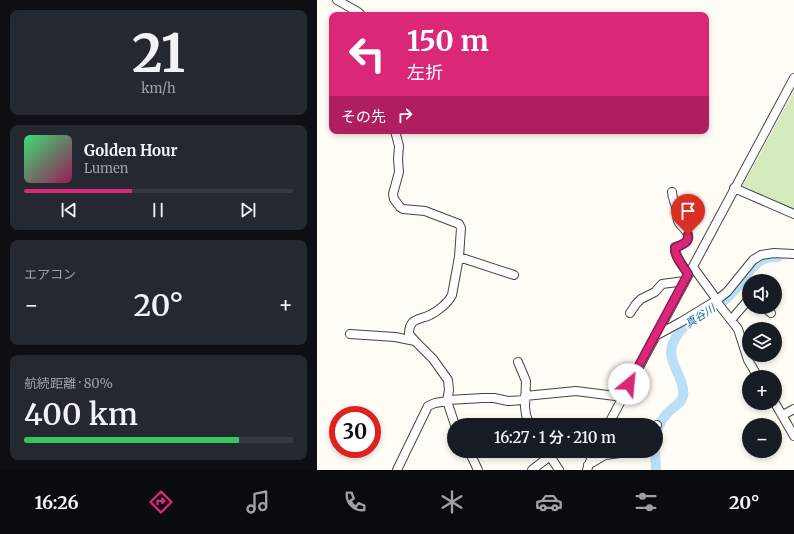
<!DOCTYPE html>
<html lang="ja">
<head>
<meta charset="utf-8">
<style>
	:root { --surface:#171b24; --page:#242831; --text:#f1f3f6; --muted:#9ea1a6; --line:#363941; --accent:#db2777 }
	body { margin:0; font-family:Merriweather,"Noto Sans JP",serif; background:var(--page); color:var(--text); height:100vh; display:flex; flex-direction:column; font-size:15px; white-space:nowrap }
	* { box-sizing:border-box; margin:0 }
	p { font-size:13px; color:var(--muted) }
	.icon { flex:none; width:22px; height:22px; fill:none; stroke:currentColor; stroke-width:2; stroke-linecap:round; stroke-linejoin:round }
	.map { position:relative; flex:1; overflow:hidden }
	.panel { display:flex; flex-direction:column; gap:10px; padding:10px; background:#0d0f14; width:317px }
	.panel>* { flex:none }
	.hud { position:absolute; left:12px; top:12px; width:380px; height:122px; border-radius:8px; box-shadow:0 2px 6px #0003; background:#db2777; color:#fff; overflow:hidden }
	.controls { position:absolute; left:425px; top:274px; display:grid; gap:8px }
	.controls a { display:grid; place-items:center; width:40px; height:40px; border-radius:50%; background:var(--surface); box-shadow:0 2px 6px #0003; font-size:20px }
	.speed { position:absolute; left:12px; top:406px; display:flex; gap:8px; font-size:20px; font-weight:700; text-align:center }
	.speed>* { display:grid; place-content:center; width:52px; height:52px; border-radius:50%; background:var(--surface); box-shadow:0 2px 6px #0003; line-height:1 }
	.speed .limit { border:6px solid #d22; background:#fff; color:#111 }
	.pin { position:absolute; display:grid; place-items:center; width:34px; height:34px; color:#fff; margin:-41px -17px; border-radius:50% 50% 50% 0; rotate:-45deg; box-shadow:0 0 4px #0007 }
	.pin .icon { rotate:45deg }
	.me { position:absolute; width:44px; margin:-22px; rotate:28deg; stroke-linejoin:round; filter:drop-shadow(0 0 3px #0008) }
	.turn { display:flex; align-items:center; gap:14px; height:84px; padding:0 12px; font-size:18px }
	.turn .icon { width:52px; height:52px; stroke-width:2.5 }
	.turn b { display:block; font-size:28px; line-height:34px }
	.then { display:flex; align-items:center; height:38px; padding:0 12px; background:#0003; gap:8px; font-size:15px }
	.big { font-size:30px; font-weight:600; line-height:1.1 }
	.panel .tile { flex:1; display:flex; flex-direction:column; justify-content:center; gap:6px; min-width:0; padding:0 14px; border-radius:8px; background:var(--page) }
	.panel .dial { align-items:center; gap:0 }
	.dial b { font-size:52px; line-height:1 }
	.song { display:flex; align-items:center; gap:12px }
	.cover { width:48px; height:48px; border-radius:6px; background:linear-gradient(135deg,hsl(140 70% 55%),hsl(330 70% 35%)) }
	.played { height:4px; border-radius:2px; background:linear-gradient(90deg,var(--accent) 40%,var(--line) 40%) }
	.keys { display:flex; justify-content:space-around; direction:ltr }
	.heat { display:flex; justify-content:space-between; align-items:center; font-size:22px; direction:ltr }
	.charge { height:6px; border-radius:3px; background:linear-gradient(90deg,#34c759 80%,var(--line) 0) }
	.trip { position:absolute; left:130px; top:418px; width:216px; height:40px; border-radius:20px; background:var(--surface); box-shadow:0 2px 6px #0003; font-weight:600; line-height:40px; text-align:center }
	.dock { display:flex; height:64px; justify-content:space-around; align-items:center; background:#090b0e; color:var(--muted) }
	.dock .icon { width:28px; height:28px }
	.dock .on { color:var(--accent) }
	.dock b { font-size:18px; color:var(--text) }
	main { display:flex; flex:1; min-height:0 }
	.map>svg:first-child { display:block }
	.green { fill:#d5ebbd }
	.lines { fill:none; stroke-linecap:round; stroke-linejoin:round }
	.river { stroke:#b9e0f7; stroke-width:10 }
	.minor-casing { stroke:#444; stroke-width:10 }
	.minor { stroke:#fff; stroke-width:8 }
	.route-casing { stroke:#8e194d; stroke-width:10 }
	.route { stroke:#db2777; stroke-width:7 }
	.labels { text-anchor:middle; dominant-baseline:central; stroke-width:4; stroke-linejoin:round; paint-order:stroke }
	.water-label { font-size:11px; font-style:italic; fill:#1768a6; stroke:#fff }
</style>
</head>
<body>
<main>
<section class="panel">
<div class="tile dial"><b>21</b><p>km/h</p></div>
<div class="tile">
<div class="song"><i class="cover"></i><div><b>Golden Hour</b><p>Lumen</p></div></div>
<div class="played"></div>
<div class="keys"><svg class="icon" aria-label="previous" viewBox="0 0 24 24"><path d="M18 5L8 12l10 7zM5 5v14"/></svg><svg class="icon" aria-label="pause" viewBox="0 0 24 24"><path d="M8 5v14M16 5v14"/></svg><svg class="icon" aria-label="next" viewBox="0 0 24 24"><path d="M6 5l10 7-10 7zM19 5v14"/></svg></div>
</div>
<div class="tile"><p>エアコン</p>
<div class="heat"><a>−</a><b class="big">20°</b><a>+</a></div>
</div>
<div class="tile"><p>航続距離 · 80%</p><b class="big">400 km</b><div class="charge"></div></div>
</section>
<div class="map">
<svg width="477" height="470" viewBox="0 0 477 470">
	<rect width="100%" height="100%" fill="#fffdf5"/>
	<!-- green -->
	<path class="green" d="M477 91V211L427 191 425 187Z"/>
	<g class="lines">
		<!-- river -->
		<path class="river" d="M339 432C342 427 344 420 348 416 353 408 364 405 366 396 369 378 348 362 356 343 367 317 392 315 411 297 423 286 430 270 443 261 448 257 455 257 461 257
			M338 451 339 470"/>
		<!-- minor casing -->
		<g class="minor-casing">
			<path id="minor" d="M20 0 41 12 44 15
				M78 131 82 146 81 159 82 172 76 194 77 199 83 207 86 209 108 211 142 224 144 228 142 257 135 295C131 303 121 311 113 315 102 320 92 318 92 334L98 341
				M417 188 477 214
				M355 192C355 198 358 202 359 207 361 212 359 218 362 223 365 227 373 233 371 239 370 244 362 246 358 247 357 256 367 267 371 274
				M142 257 197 275
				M376 267 400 300
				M399 301 421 329 431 360 441 377
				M447 307 454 313
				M313 313 319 304 324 299 338 292 345 284 368 281
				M414 320 432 299
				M33 334 78 337 98 341 116 359 131 380 132 390 130 401 138 425
				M338 336 364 322 400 300 410 292 436 260 444 255 457 253 477 254
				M201 362 209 381 208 407 209 415 213 425
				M208 396 259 391 306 397
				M131 400 166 398H177L191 401 208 400
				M458 403 477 436
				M466 415 477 409
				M291 425 477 78
				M339 427 340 425
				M152 451 161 470
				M271 465 288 455 318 451
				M80 470 111 406 118 403 130 401
				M215 470 233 456 242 470
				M270 470 277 451"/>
		</g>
		<!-- minor -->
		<use href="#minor" class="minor"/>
	</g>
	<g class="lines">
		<!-- route casing -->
		<g class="route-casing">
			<path id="route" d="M312 384 371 274C367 267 357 256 358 248 365 244 372 243 371 235"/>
		</g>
		<!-- route -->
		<use href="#route" class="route"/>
	</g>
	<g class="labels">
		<!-- water labels -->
		<g class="water-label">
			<text transform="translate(383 316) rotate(-33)">真谷川</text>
		</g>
	</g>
</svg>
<div class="controls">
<a><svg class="icon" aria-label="sound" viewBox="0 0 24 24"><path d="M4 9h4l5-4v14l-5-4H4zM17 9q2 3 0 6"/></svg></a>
<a><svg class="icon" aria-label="layers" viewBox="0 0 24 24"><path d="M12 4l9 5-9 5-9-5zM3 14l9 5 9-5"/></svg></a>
<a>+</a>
<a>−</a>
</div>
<div class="speed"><div class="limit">30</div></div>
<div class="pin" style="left:371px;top:235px;background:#d93025"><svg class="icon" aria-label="arrive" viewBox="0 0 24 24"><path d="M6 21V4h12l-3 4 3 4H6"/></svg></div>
<svg class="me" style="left:312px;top:384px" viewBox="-20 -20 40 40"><circle r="19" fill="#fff"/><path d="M0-13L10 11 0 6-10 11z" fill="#db2777"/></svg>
<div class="trip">16:27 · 1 分 · 210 m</div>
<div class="hud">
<div class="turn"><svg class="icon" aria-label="left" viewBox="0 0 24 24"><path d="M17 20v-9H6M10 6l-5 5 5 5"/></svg><div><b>150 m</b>左折</div></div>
<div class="then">その先<svg class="icon" aria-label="right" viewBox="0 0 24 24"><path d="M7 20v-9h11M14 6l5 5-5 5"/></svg></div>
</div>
</div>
</main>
<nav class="dock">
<b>16:26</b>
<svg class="icon on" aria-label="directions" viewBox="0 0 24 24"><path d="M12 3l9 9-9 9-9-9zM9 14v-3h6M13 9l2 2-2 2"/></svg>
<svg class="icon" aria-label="music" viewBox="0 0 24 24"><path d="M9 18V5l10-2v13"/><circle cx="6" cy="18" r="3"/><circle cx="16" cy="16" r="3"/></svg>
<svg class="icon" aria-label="phone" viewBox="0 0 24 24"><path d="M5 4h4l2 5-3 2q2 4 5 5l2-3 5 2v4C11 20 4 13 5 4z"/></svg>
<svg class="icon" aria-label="climate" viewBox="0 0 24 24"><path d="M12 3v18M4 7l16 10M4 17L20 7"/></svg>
<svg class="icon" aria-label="car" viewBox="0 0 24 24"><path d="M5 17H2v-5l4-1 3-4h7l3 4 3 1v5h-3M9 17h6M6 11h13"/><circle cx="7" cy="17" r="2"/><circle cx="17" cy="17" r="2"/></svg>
<svg class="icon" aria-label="filters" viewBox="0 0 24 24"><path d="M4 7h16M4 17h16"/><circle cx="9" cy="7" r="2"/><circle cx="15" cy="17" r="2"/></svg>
<b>20°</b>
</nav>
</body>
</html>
